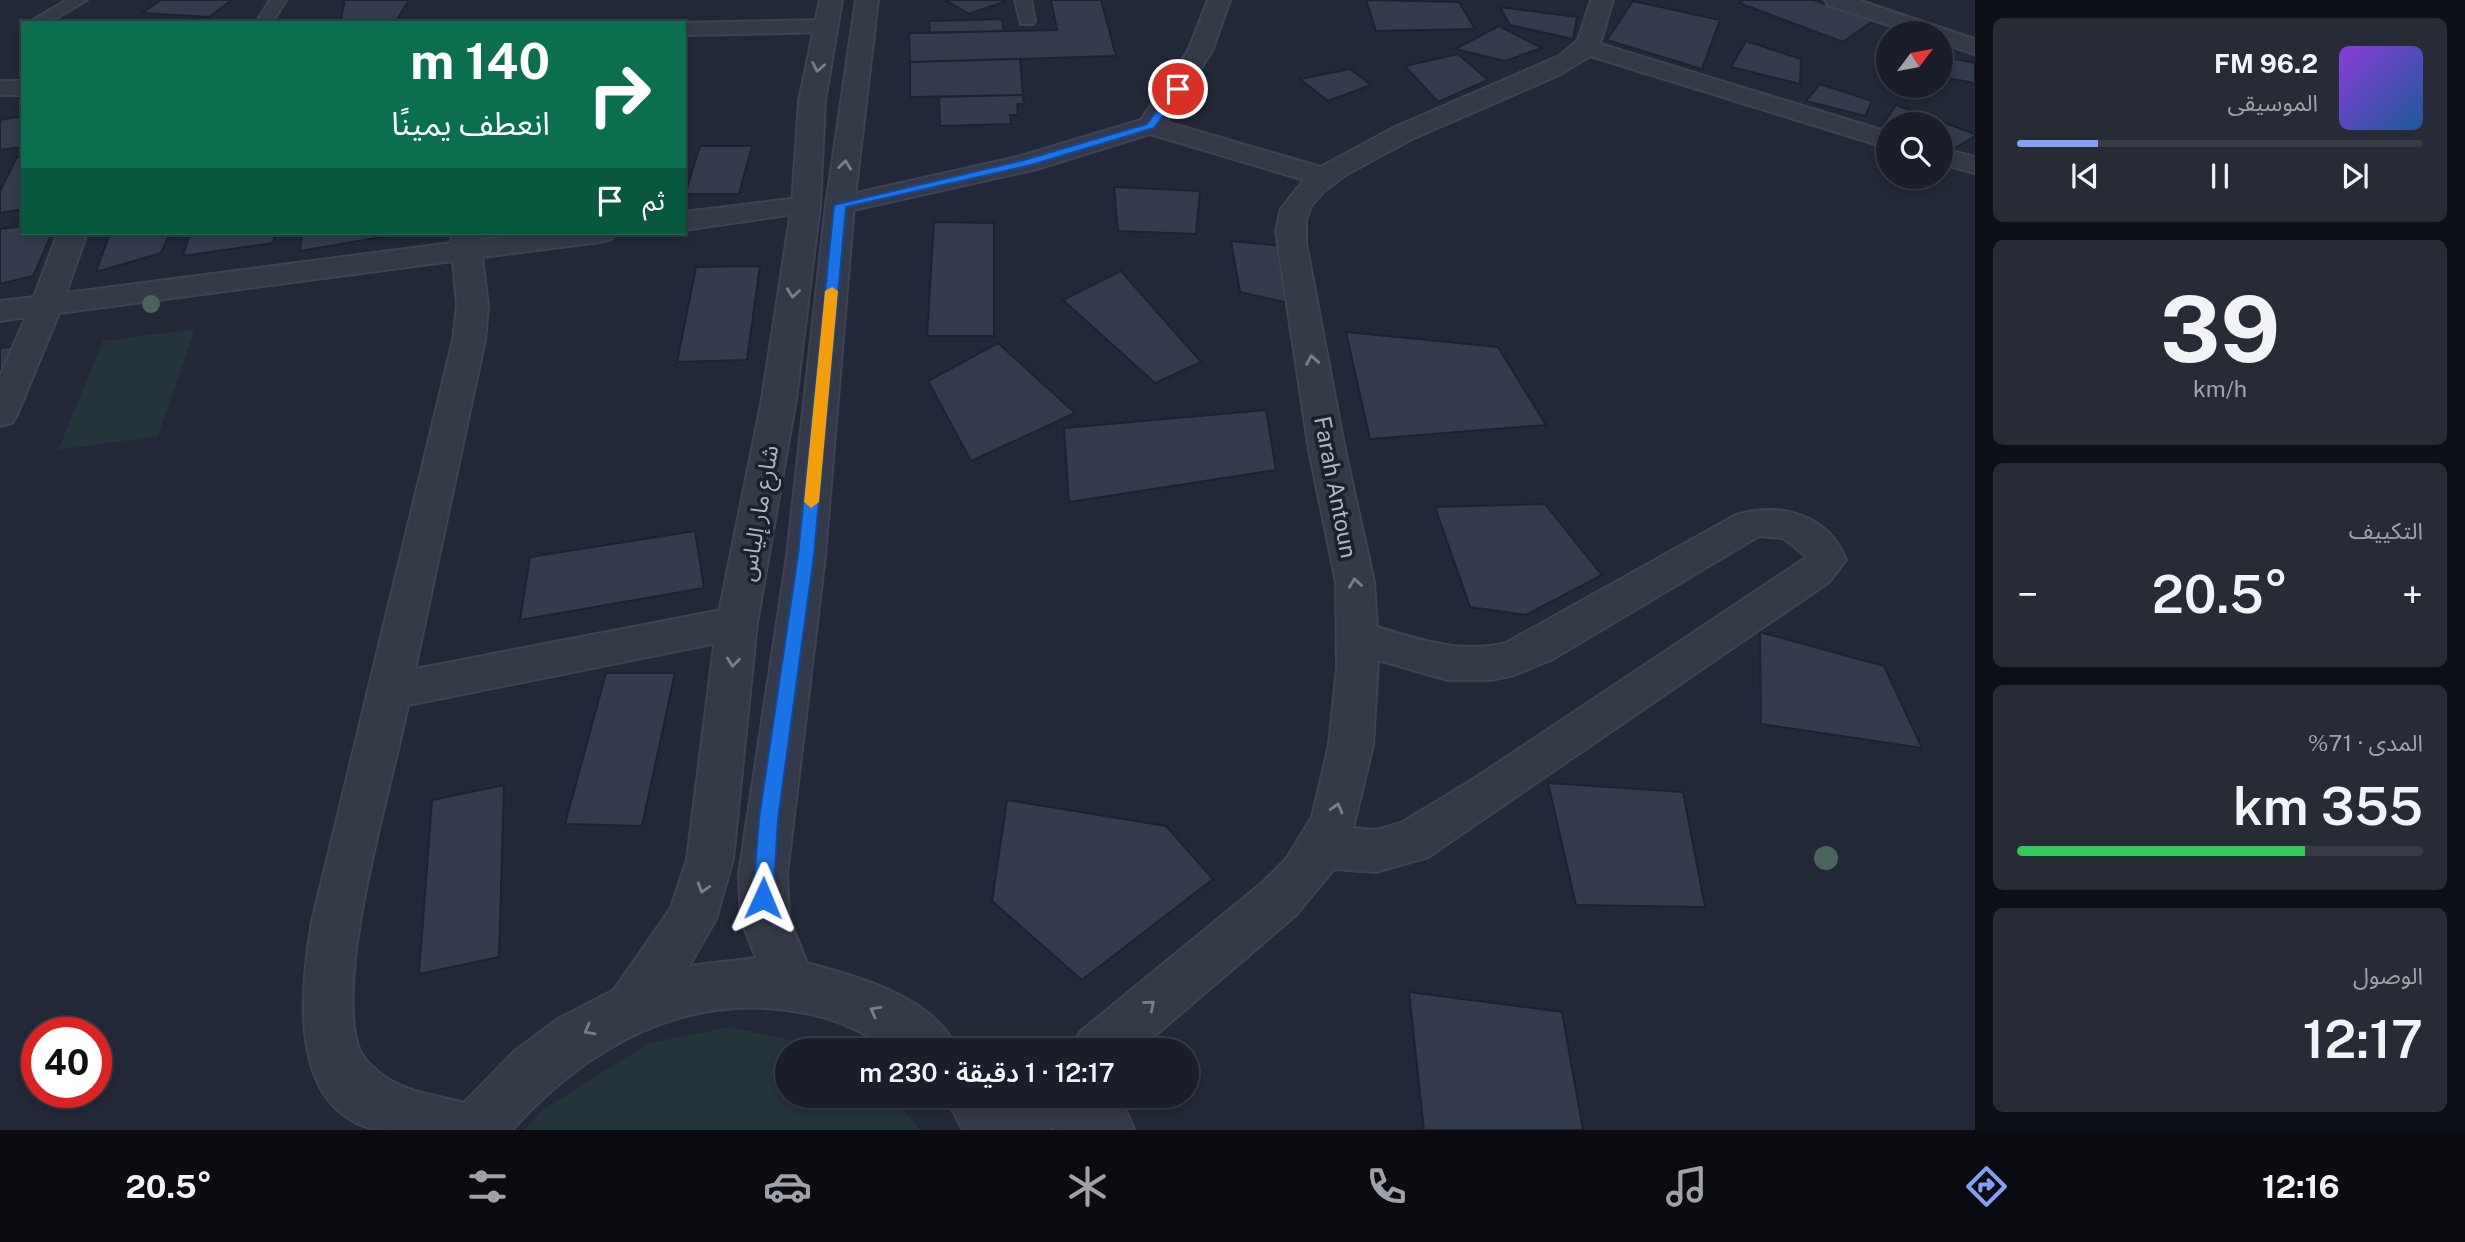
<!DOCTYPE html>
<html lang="ar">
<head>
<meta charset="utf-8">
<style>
	:root { --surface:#1a1e2a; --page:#272b36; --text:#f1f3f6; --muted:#9fa2a8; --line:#383c47; --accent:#859ff5 }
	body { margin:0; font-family:"Public Sans","Noto Sans Arabic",sans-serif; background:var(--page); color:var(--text); direction:rtl; height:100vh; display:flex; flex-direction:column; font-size:26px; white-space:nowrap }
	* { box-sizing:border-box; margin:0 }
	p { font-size:23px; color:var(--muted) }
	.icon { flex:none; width:38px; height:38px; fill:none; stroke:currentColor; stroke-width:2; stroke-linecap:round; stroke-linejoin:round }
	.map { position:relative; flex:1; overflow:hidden; direction:ltr }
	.side { display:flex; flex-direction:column; gap:18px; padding:18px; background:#0e1017; width:490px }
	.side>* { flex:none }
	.hud { position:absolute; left:21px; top:21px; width:665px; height:214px; border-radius:0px; box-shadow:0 4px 10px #0003,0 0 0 2px var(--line); direction:rtl; background:#0b6e4f; color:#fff; overflow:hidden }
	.needle { width:46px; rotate:58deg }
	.controls { position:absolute; left:1876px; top:21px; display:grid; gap:14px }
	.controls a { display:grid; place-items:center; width:77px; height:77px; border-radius:50%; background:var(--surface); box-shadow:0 4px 10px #0003,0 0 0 2px var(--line); font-size:35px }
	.speed { position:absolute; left:21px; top:1017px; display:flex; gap:14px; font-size:35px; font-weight:700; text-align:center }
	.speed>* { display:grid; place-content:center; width:91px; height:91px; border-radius:50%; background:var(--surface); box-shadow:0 4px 10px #0003,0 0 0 2px var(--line); line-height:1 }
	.speed .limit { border:10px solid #d22; background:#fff; color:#111 }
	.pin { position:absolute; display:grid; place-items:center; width:60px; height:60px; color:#fff; margin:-30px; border:4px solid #fff; border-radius:50%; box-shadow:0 2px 7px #0007 }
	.me { position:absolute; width:77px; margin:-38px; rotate:1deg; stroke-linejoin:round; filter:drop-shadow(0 0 5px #0008) }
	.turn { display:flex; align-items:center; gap:24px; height:147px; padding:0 21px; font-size:32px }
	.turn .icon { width:91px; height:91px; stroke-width:2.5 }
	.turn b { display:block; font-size:49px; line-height:60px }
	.then { display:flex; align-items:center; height:66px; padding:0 21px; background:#0003; gap:14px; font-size:26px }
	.big { font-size:52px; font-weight:600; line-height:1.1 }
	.side .tile { flex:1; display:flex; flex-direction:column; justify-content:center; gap:10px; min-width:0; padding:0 24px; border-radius:10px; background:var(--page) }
	.side .dial { align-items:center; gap:0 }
	.dial b { font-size:91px; line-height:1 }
	.song { display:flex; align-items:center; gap:21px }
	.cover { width:84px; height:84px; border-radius:10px; background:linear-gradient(135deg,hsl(270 70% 55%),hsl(210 70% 35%)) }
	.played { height:7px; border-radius:4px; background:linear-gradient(90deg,var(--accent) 20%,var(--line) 20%) }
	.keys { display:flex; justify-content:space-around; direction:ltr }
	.heat { display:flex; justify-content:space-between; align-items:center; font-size:38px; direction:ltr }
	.charge { height:10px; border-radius:5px; background:linear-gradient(90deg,#34c759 71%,var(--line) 0) }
	.trip { position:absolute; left:775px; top:1038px; width:424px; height:70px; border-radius:35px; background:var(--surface); box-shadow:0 4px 10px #0003,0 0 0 2px var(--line); font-weight:600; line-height:70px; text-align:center; direction:rtl }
	.tabs { display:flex; height:112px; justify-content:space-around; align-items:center; background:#0a0c11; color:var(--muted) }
	.tabs .icon { width:49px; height:49px }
	.tabs .current { color:var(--accent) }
	.tabs b { font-size:32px; color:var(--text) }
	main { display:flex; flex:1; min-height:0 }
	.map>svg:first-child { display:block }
	.green { fill:#23343a }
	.building { fill:#343b4f; stroke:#1c2230; stroke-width:2 }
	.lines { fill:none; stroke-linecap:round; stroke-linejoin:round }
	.service-casing { stroke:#3e4352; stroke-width:4 }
	.minor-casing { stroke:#3e4352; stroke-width:4 }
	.tertiary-casing { stroke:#3e4352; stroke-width:4 }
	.service { fill:#353a49; fill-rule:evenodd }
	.minor { fill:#353a49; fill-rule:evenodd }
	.tertiary { fill:#353a49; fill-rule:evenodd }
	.tree { fill:#48645c }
	.oneway { stroke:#797e8d }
	.route { fill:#1a73e8; stroke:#114b97; stroke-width:2 }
	.slow { fill:#f59e0b }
	.labels { text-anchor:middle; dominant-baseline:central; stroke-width:7; stroke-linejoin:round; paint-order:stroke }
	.street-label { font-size:23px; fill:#b0b5c5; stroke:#1b202e }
</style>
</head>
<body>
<main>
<section class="side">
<div class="tile">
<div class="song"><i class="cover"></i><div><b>96.2 FM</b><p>الموسيقى</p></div></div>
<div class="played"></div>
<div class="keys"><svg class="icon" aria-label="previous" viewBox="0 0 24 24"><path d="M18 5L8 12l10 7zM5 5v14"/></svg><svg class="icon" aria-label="pause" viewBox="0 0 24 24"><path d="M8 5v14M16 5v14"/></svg><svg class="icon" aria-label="next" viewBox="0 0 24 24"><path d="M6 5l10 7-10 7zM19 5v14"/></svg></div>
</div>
<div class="tile dial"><b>39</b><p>km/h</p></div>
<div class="tile"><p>التكييف</p>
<div class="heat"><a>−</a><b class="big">20.5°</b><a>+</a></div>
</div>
<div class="tile"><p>المدى · 71%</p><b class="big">355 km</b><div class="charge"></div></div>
<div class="tile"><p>الوصول</p><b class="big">12:17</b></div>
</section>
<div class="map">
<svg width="1975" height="1130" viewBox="0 0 1975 1130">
	<rect width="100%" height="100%" fill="#222838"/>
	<!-- green -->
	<path class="green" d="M195 329 158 436 58 450 103 341Z
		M730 1027 835 1050H788V1096H893L920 1130H525L542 1110 649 1043Z"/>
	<!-- building -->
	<path class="building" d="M161 0H232L209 17 142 13Z
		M345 0H409L395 23H340Z
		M945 0H1001L1004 2 969 14Z
		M1051 0H1101L1116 56 910 62 909 33 1057 30Z
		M1366 0 1459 2 1475 29 1376 31Z
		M1744 0H1813L1874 20 1843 42 1739 3Z
		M1633 1 1720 20 1702 69 1607 40Z
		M1500 7 1577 17 1573 39 1510 25Z
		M1002 19 1004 31 930 33 929 21Z
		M1499 26 1542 48 1505 61 1455 49Z
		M1746 41 1801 59 1800 84 1731 67Z
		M1458 54 1488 80 1438 102 1405 66Z
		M1941 56 1975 63V83L1941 77Z
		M1020 59 1023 95 910 97V62Z
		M1350 69 1371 85 1328 101 1300 79Z
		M1820 84 1872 101 1865 116 1806 101Z
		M1023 95 1024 104H1017L1018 115H1010L1011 124 940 126 939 97Z
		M1896 105 1975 134V136L1952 150 1941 147V124H1888V129L1881 127Z
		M23 116V147L0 150V120Z
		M700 146H752L739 194H685Z
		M23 156V209L0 213V191L17 157Z
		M1114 187 1200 191 1196 234 1118 231Z
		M934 222 994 223V336H927Z
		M23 226V233H52L33 276 0 284V229Z
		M110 233H170L161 253 96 272Z
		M190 233H275L273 243 183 256Z
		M302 233H405L300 251Z
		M1231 241 1284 246 1289 303 1240 292Z
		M760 266 747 360 677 362 696 267Z
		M1121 271 1201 362 1155 383 1063 300Z
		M1346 332 1498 347 1546 425 1370 439Z
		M998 343 1075 413 971 461 928 381Z
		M17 346 0 388V348Z
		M1266 410 1276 470 1069 502 1064 428Z
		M1545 504 1602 575 1526 615 1470 607 1435 507Z
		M695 531 704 588 520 620 530 557Z
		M1760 632 1884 666 1922 748 1761 724Z
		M606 673H675L642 826 565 824Z
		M1548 783 1683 792 1705 907 1576 905Z
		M504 785 499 957 419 974 432 800Z
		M1007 800 1166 826 1213 879 1082 980 992 901Z
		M1409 992 1562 1012 1583 1130H1424Z"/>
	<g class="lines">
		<!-- service casing -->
		<g class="service-casing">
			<path id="service" d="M67 0H87L48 23H28Z
				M270 0H286L272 23H256Z
				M1015 0H1031L1035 21 1033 24H1021Z"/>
		</g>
		<!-- minor casing -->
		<g class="minor-casing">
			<path id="minor" d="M1208 0H1230L1212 51 1166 122 1321 167 1393 128 1559 56 1578 40 1591 0H1613L1600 44 1888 132V148L1590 56 1559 75 1412 139 1347 174 1323 192 1311 206 1306 220V243L1345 450 1374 582 1377 627C1420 640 1461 654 1506 643L1736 515C1780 502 1828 514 1846 560L1829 582 1428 857 1376 872 1334 869 1296 915 1138 1050H1072L1080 1032 1262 883 1287 858 1312 817 1329 745 1337 668 1336 582 1309 450 1276 231 1281 209 1304 180 1150 134 1037 169 840 213 830 211 826 205 830 199 1021 156 1141 120 1188 51ZM1759 536 1783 538 1807 557 1472 780 1401 823 1376 830 1353 828 1373 745 1378 660 1448 680H1491L1514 675 1551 660Z
				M1825 0H1858L1975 39V54L1941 43V33H1913L1828 5Z
				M826 20 834 22 838 27 834 32 684 35V23H677Z
				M0 81H23V95H0Z
				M1941 148 1975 157V173L1941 164Z
				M806 197 816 199 820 205 816 211 684 230V212Z
				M58 233H87L66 293 451 243 452 233H480L481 240 535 233H616L611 239 601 242 482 257 488 306 485 340 415 669 737 607 751 612 757 623 751 634 737 639 408 705C392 786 333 976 359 1049 362 1057 370 1065 376 1070 407 1098 452 1095 489 1111L497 1130C469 1130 440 1130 411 1130 399 1130 384 1130 373 1129 287 1106 301 987 312 922L453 340 457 306 453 261 59 313 17 415 12 423 0 426V376L26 317 0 321V301L34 297Z
				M1006 1096H1101L1126 1111 1134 1130H1057L1052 1127 1049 1130H980L988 1111Z"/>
		</g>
		<!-- tertiary casing -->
		<g class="tertiary-casing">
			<path id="tertiary" d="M820 0H842L825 101 820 205 796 399 757 623 733 859 716 919 689 966 756 958 741 919 739 874 787 556 826 205 856 0H878L854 205 825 556 787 874 789 919 807 963C858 977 935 997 957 1050 941 1050 901 1055 888 1049 882 1047 877 1040 870 1037 850 1026 828 1017 805 1013 688 989 588 1046 512 1130H448L456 1111 516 1050 558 1019 614 990 671 908 687 859 717 623 762 399 792 205 799 101Z
				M945 1096H1004L1022 1130H963Z"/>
		</g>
		<!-- service -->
		<use href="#service" class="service"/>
		<!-- minor -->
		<use href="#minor" class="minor"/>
		<!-- tertiary -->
		<use href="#tertiary" class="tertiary"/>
	</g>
	<!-- trees -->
	<g class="tree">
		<circle cx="151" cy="304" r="9"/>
		<circle cx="1826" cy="858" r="12"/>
	</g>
	<!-- one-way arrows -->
	<defs><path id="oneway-chevron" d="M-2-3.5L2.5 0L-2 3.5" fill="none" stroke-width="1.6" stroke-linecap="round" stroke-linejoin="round" transform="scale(1.75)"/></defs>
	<g class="oneway">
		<use href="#oneway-chevron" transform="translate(818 67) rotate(101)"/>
		<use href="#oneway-chevron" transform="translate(845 165) rotate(-83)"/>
		<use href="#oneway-chevron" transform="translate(793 293) rotate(98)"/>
		<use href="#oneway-chevron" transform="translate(1312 360) rotate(-100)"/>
		<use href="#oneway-chevron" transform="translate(1355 583) rotate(-98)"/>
		<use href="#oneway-chevron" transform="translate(733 662) rotate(96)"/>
		<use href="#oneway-chevron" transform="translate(1337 808) rotate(-74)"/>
		<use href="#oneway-chevron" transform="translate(703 888) rotate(107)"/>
		<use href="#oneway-chevron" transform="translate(1150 1005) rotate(-41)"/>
		<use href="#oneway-chevron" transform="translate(875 1011) rotate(-151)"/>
		<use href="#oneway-chevron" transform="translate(589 1030) rotate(152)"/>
	</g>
	<!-- route -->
	<path class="route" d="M1174 87 1183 89 1154 128 1031 165 846 207 814 555 778 819 773 898 770 905 763 908 756 905 753 898 759 819 798 555 834 205 1024 160 1147 124Z"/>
	<!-- slow -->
	<path class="slow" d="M832 287 838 291 819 502 811 508 804 502 825 291Z"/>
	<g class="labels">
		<!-- street labels -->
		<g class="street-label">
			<text transform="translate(1336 487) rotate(79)">Farah Antoun</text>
			<text transform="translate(758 513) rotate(-80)">شارع مار إلياس</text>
		</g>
	</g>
</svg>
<div class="controls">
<a><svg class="needle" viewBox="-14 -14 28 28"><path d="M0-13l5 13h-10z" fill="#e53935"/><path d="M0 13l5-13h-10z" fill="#9fa2a8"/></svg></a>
<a><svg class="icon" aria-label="search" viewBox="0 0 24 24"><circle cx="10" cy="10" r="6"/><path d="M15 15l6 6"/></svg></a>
</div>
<div class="speed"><div class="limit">40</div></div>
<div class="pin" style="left:1178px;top:89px;background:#d93025"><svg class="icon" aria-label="arrive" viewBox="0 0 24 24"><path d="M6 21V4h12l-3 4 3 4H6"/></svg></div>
<svg class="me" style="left:763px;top:898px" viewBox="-20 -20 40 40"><path d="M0-17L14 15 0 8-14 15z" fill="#1a73e8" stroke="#fff" stroke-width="4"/></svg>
<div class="trip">12:17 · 1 دقيقة · 230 m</div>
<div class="hud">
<div class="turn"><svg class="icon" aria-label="right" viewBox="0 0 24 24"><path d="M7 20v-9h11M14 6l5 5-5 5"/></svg><div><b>140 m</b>انعطف يمينًا</div></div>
<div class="then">ثم<svg class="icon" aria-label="arrive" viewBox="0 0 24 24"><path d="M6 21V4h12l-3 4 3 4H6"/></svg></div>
</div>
</div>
</main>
<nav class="tabs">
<b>12:16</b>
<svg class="icon current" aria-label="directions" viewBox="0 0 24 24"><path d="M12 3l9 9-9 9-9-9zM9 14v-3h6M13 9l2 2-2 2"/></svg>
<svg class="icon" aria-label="music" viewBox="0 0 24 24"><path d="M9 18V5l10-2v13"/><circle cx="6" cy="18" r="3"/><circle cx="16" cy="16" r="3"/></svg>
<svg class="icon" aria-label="phone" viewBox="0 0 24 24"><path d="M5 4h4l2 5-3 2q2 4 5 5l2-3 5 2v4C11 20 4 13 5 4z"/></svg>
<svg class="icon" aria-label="climate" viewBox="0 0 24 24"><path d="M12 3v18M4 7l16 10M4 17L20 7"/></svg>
<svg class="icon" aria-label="car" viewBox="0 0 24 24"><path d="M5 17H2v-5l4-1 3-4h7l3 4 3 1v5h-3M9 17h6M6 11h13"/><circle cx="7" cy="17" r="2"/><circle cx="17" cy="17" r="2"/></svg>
<svg class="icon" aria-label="filters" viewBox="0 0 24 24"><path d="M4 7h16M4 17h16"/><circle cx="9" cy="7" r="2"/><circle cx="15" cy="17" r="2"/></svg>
<b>20.5°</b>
</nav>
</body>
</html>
